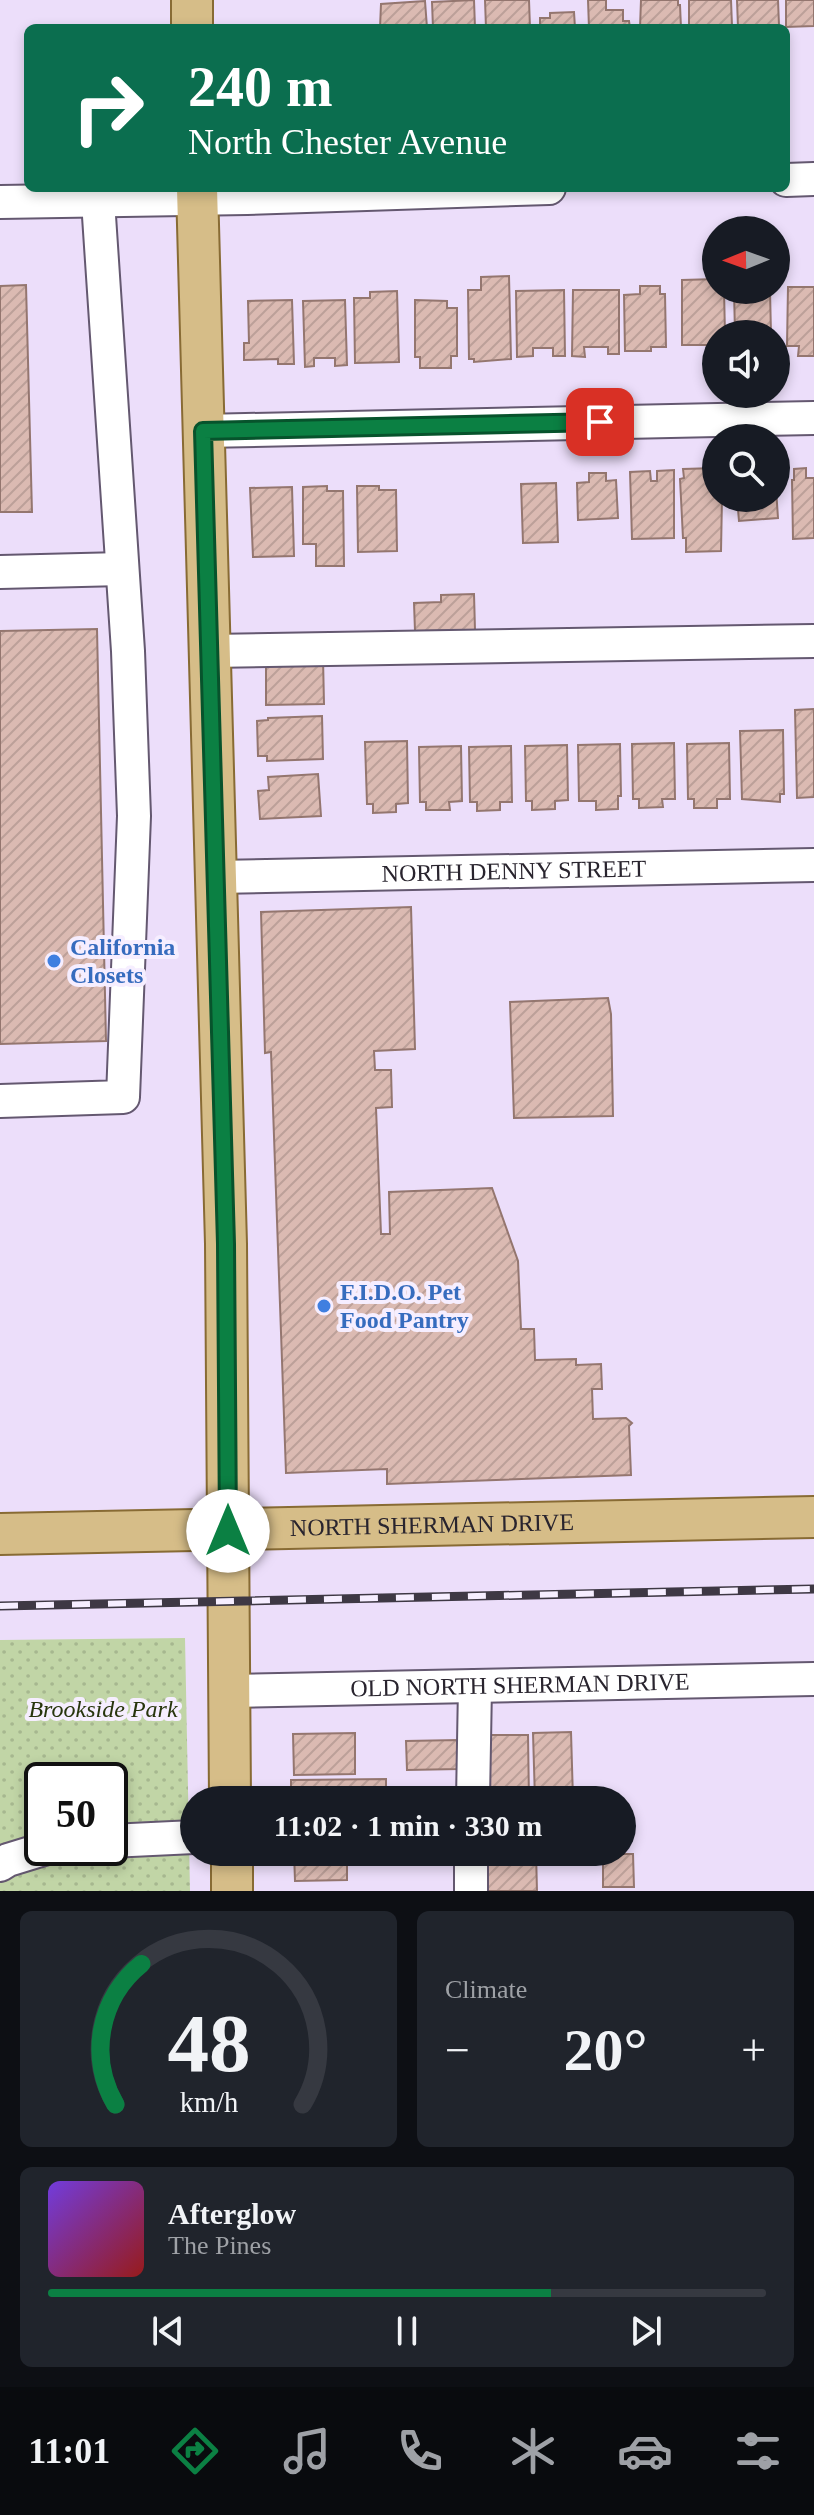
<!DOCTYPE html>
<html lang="en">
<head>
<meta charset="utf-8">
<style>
	:root { --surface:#171b24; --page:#20242c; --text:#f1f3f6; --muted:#9ea1a6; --line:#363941; --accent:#0b8043 }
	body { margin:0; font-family:"Times New Roman",serif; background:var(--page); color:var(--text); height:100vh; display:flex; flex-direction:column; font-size:30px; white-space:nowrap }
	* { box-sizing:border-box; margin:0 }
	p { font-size:26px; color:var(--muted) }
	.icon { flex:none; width:44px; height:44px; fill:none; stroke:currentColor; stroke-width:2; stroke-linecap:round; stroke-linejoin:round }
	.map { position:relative; height:1891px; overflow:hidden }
	.details { display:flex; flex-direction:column; gap:20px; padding:20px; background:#0d0f14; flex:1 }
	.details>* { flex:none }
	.top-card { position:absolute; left:24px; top:24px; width:766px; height:168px; border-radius:12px; box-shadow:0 4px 12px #0003; background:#0b6e4f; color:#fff; overflow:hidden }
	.needle { width:52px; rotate:269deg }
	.fabs { position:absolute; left:702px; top:216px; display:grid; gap:16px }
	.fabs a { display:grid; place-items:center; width:88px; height:88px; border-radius:50%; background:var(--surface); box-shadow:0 4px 12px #0003; font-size:40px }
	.speed { position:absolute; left:24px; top:1762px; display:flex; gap:16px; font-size:40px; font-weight:700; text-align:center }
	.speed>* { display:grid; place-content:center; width:104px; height:104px; border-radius:50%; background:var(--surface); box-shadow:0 4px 12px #0003; line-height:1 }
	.speed .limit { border:4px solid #111; border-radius:12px; background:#fff; color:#111 }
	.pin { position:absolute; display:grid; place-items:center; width:68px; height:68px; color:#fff; margin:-34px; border-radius:16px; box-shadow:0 4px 12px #0006 }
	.me { position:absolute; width:88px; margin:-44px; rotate:0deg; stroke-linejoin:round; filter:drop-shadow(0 0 6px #0008) }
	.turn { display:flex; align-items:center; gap:28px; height:168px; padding:0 32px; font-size:36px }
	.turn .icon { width:104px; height:104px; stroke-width:2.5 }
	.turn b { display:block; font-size:56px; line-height:68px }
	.big { font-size:60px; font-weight:700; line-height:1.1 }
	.details .card { flex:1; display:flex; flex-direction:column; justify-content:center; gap:12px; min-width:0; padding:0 28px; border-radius:12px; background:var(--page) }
	.details .dial { align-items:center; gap:0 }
	.dial svg { height:208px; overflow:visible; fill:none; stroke:var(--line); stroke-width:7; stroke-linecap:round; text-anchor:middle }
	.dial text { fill:var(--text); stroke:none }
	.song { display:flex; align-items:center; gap:24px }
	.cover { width:96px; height:96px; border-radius:12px; background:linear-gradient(135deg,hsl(260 70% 55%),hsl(0 70% 35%)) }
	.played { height:8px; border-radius:4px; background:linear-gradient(90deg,var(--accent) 70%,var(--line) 70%) }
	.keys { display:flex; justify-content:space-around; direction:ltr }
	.heat { display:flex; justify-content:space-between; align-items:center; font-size:44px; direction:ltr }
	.details .tiles { flex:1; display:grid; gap:20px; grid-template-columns:1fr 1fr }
	.card:last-child { grid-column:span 2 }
	.trip { position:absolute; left:180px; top:1786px; width:456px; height:80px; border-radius:40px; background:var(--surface); box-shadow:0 4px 12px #0003; font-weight:700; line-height:80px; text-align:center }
	.tabs { display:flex; height:128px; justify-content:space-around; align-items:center; background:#090b0e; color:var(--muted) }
	.tabs .icon { width:56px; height:56px }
	.tabs .selected { color:var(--accent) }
	.tabs b { font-size:36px; color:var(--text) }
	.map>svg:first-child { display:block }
	.park { fill:url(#park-dots); fill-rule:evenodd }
	.building { fill:url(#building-hatch); stroke:#94766f; stroke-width:2 }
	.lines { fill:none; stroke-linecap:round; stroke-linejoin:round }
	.minor-casing { stroke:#645870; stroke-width:36 }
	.major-casing { stroke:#886b34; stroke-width:44 }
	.minor { stroke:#fff; stroke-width:32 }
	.major { stroke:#d6bd88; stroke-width:40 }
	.rail-casing { stroke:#3e3844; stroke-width:9 }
	.rail { stroke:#f6eeff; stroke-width:6; stroke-dasharray:18; stroke-linecap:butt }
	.route-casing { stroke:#07532c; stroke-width:20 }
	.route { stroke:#0b8043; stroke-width:14 }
	.shop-dot { fill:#3f7fe0; stroke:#f6eeff; stroke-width:3 }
	.labels { text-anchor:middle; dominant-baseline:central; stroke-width:8; stroke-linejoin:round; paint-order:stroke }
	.street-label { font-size:24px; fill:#29242e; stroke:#f6eeff }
	.shop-label { font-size:24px; font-weight:bold; fill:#366cbe; stroke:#f6eeff; text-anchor:start }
	.park-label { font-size:24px; font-style:italic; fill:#28350d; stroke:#f6eeff }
</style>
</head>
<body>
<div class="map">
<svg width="814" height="1891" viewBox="0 0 814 1891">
	<defs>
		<pattern id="park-dots" width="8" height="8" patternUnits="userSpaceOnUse" patternTransform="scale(2)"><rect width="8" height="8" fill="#c1d5a6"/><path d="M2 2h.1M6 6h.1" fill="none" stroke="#a6b78f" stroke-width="1.8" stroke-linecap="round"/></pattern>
		<pattern id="building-hatch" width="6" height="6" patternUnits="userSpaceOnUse" patternTransform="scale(2)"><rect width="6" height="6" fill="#dbbab2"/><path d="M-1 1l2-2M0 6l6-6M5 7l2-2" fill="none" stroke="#bca099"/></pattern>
	</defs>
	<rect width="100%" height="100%" fill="#ecdefa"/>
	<!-- park -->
	<path class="park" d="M185 1638 190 1891H0V1640ZM42 1780H110V1848H42Z"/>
	<!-- building -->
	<path class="building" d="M474 0 475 28H433L432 2Z
		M485 0H529L530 28H486Z
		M588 0H606V10H623V21H629L630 28H589Z
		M641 0H678V5H680L681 28H640Z
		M689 0H731L732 26 689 28Z
		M737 0H778L779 25 738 27Z
		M786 0H814V26L786 27Z
		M425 1 427 28H380L381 4Z
		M574 12 575 28H540V18H550V13Z
		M509 276 511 359 474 362V359H469L468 290H481V277Z
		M716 279V290H724L725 334H716V345H682V280Z
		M26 285 32 512H0V286Z
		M640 286H660V294H665L666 347H651V351H625L624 295 640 294Z
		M788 287H814V356H798L799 346H787Z
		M564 290 565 356H553V348H533V356L517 357 516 291Z
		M573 290H619V354H608V347H584L585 357 572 356Z
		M734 290 770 291 771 334H735Z
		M397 291 399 362 355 363 354 298H370V292Z
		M292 300 294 364H278V359L244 360V343H249L248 301Z
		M345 300 347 365 335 366V358H314V366L305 367 303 301Z
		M415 300 447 301V308H457V356H451V368H420V357H415Z
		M716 468V498H722L721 551 686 552V538H683L680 479 684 478 683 469Z
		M806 468V478H814V538L793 539 792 480H794V469Z
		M674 470V538L632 539 630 472 650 471 651 481H657V471Z
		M589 473H606V481L616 480 618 518 578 520 577 483 589 482Z
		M556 483 558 542 523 543 521 484Z
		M327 486V491H343L344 566H316V544H303V487Z
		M357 486H379V490H396L397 551 358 552Z
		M292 487 294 556 253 557 250 488Z
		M776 489 778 518 739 521 737 498H776Z
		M474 594 475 630 415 631 414 603 441 602V595Z
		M97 629 106 1041 0 1044V631Z
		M323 658 324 704 266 705V665Z
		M814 709V797L797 798 795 710Z
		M322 716 323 759 267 761V756H258L257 721 268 720V718Z
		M783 730 784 794H780V802L742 799 740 731Z
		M407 741 408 803 396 804V812L373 813V804H367L365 742Z
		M674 743 675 799H662L663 807 639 808V799H633L632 744Z
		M729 743 730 799H717V808H694V799H688L687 744Z
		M620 744 621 796H618V809L596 810V801H579L578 745Z
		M567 745 568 800 555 801V809L532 810V801H526L525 746Z
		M461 746 462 801 449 802 450 810H426V802H420L419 747Z
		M511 746 512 802H500V810L477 811V802H470L469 747Z
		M318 774 321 816 260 819 258 791 269 790 268 777Z
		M411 907 415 1049 374 1051 375 1070H391L392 1107 376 1108 381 1234H390L389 1192 492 1188 518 1261 521 1329H534L535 1360 576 1359V1365L601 1364 602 1389H592L593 1419 626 1418 632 1423 629 1426 631 1475 387 1484V1469L286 1473 271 1052 265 1053 261 912Z
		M608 998 611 1014 613 1116 514 1118 510 1002Z
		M571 1732 573 1799 535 1800 533 1733Z
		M355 1733V1774L294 1775 293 1734Z
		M489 1735H528L529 1800H490Z
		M458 1740 459 1769 407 1770 406 1741Z
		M386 1779V1800H291V1780Z
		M294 1852H347V1880L295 1881Z
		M485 1852H536L537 1891H486Z
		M603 1854H633L634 1887H603Z"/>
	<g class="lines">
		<!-- minor casing -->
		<g class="minor-casing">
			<g id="minor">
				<path d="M786 180 814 179"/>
				<path d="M0 202 247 198 549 188"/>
				<path d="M203 431 814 418"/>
				<path d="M0 572 122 569"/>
				<path d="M210 651 814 641"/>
				<path id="s1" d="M216 877 814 865"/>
				<path d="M0 1101 123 1097 134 816 128 651 98 201"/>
				<path id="s2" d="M228 1691 814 1679"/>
				<path d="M473 1800 475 1686"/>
				<path d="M110 1841 194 1837"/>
				<path d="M0 1865 8 1860 47 1848"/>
				<path d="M471 1891V1852"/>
			</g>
		</g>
		<!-- major casing -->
		<g class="major-casing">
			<g id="major">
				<path d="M192 0V28"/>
				<path d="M197 188 226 1244 230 1800"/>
				<path id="s3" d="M0 1534 814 1517"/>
				<path d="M232 1852V1891"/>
			</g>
		</g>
		<!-- minor -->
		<use href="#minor" class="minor"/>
		<!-- major -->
		<use href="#major" class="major"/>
		<!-- rail casing -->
		<g class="rail-casing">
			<path id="rail" d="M0 1606 814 1589"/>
		</g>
		<!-- rail -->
		<use href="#rail" class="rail"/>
	</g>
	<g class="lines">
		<!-- route casing -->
		<g class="route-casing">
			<path id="route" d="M228 1531 226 1244 203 431 600 422"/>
		</g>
		<!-- route -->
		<use href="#route" class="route"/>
	</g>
	<!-- markers -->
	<g class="shop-dot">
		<circle cx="54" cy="961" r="8"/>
		<circle cx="324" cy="1306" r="8"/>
	</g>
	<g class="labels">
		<!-- street labels -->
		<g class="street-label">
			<text stroke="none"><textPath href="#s1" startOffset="298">NORTH DENNY STREET</textPath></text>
			<text stroke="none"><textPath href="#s3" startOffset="432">NORTH SHERMAN DRIVE</textPath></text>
			<text stroke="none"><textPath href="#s2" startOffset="292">OLD NORTH SHERMAN DRIVE</textPath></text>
		</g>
		<!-- shop labels -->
		<g class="shop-label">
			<text x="70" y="947">California<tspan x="70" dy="28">Closets</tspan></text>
			<text x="340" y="1292">F.I.D.O. Pet<tspan x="340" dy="28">Food Pantry</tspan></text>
		</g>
		<!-- park labels -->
		<g class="park-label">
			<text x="103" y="1709">Brookside Park</text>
		</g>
	</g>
</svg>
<div class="fabs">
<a><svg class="needle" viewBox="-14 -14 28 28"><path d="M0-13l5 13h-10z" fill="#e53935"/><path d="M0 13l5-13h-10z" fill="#9ea1a6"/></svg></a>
<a><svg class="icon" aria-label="sound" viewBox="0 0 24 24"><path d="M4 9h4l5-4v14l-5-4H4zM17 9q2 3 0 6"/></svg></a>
<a><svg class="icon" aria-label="search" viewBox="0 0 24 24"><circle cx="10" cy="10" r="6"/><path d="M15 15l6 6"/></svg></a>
</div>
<div class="speed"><div class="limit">50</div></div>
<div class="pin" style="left:600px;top:422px;background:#d93025"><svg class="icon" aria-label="arrive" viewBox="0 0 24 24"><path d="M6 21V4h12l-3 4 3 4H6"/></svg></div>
<svg class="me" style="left:228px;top:1531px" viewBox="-20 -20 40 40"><circle r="19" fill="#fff"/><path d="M0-13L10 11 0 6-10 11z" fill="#0b8043"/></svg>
<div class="trip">11:02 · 1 min · 330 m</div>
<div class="top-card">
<div class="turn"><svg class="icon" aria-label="right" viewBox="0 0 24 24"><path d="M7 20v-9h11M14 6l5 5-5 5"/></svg><div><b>240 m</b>North Chester Avenue</div></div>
</div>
</div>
<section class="details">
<div class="tiles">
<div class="card dial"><svg viewBox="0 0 100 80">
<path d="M14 69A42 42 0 1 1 86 69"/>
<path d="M14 69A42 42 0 0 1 24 15" stroke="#0b8043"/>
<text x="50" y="56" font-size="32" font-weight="700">48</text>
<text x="50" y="72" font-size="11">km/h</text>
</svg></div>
<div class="card"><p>Climate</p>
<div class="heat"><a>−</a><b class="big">20°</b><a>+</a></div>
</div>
<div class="card">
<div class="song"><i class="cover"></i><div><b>Afterglow</b><p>The Pines</p></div></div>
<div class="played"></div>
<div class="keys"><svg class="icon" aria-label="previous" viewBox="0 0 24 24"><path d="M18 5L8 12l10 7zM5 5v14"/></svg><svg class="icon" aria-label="pause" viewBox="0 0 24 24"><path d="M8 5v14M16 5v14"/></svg><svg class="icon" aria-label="next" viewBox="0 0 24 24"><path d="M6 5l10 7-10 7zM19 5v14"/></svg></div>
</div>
</div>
</section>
<nav class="tabs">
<b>11:01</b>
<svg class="icon selected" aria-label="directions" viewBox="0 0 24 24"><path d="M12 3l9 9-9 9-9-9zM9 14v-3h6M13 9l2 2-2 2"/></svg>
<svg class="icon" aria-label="music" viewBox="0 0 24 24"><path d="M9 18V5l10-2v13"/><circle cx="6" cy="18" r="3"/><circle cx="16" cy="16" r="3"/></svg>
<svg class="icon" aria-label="phone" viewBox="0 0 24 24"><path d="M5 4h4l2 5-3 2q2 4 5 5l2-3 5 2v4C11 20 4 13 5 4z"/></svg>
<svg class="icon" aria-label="climate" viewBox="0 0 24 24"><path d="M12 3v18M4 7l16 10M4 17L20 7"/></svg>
<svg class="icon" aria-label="car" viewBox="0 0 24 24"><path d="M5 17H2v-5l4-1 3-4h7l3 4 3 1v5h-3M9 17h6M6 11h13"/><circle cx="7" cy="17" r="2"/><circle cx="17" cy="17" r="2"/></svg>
<svg class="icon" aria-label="filters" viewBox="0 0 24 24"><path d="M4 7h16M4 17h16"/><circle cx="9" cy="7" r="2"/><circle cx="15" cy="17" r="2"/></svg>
</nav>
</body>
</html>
